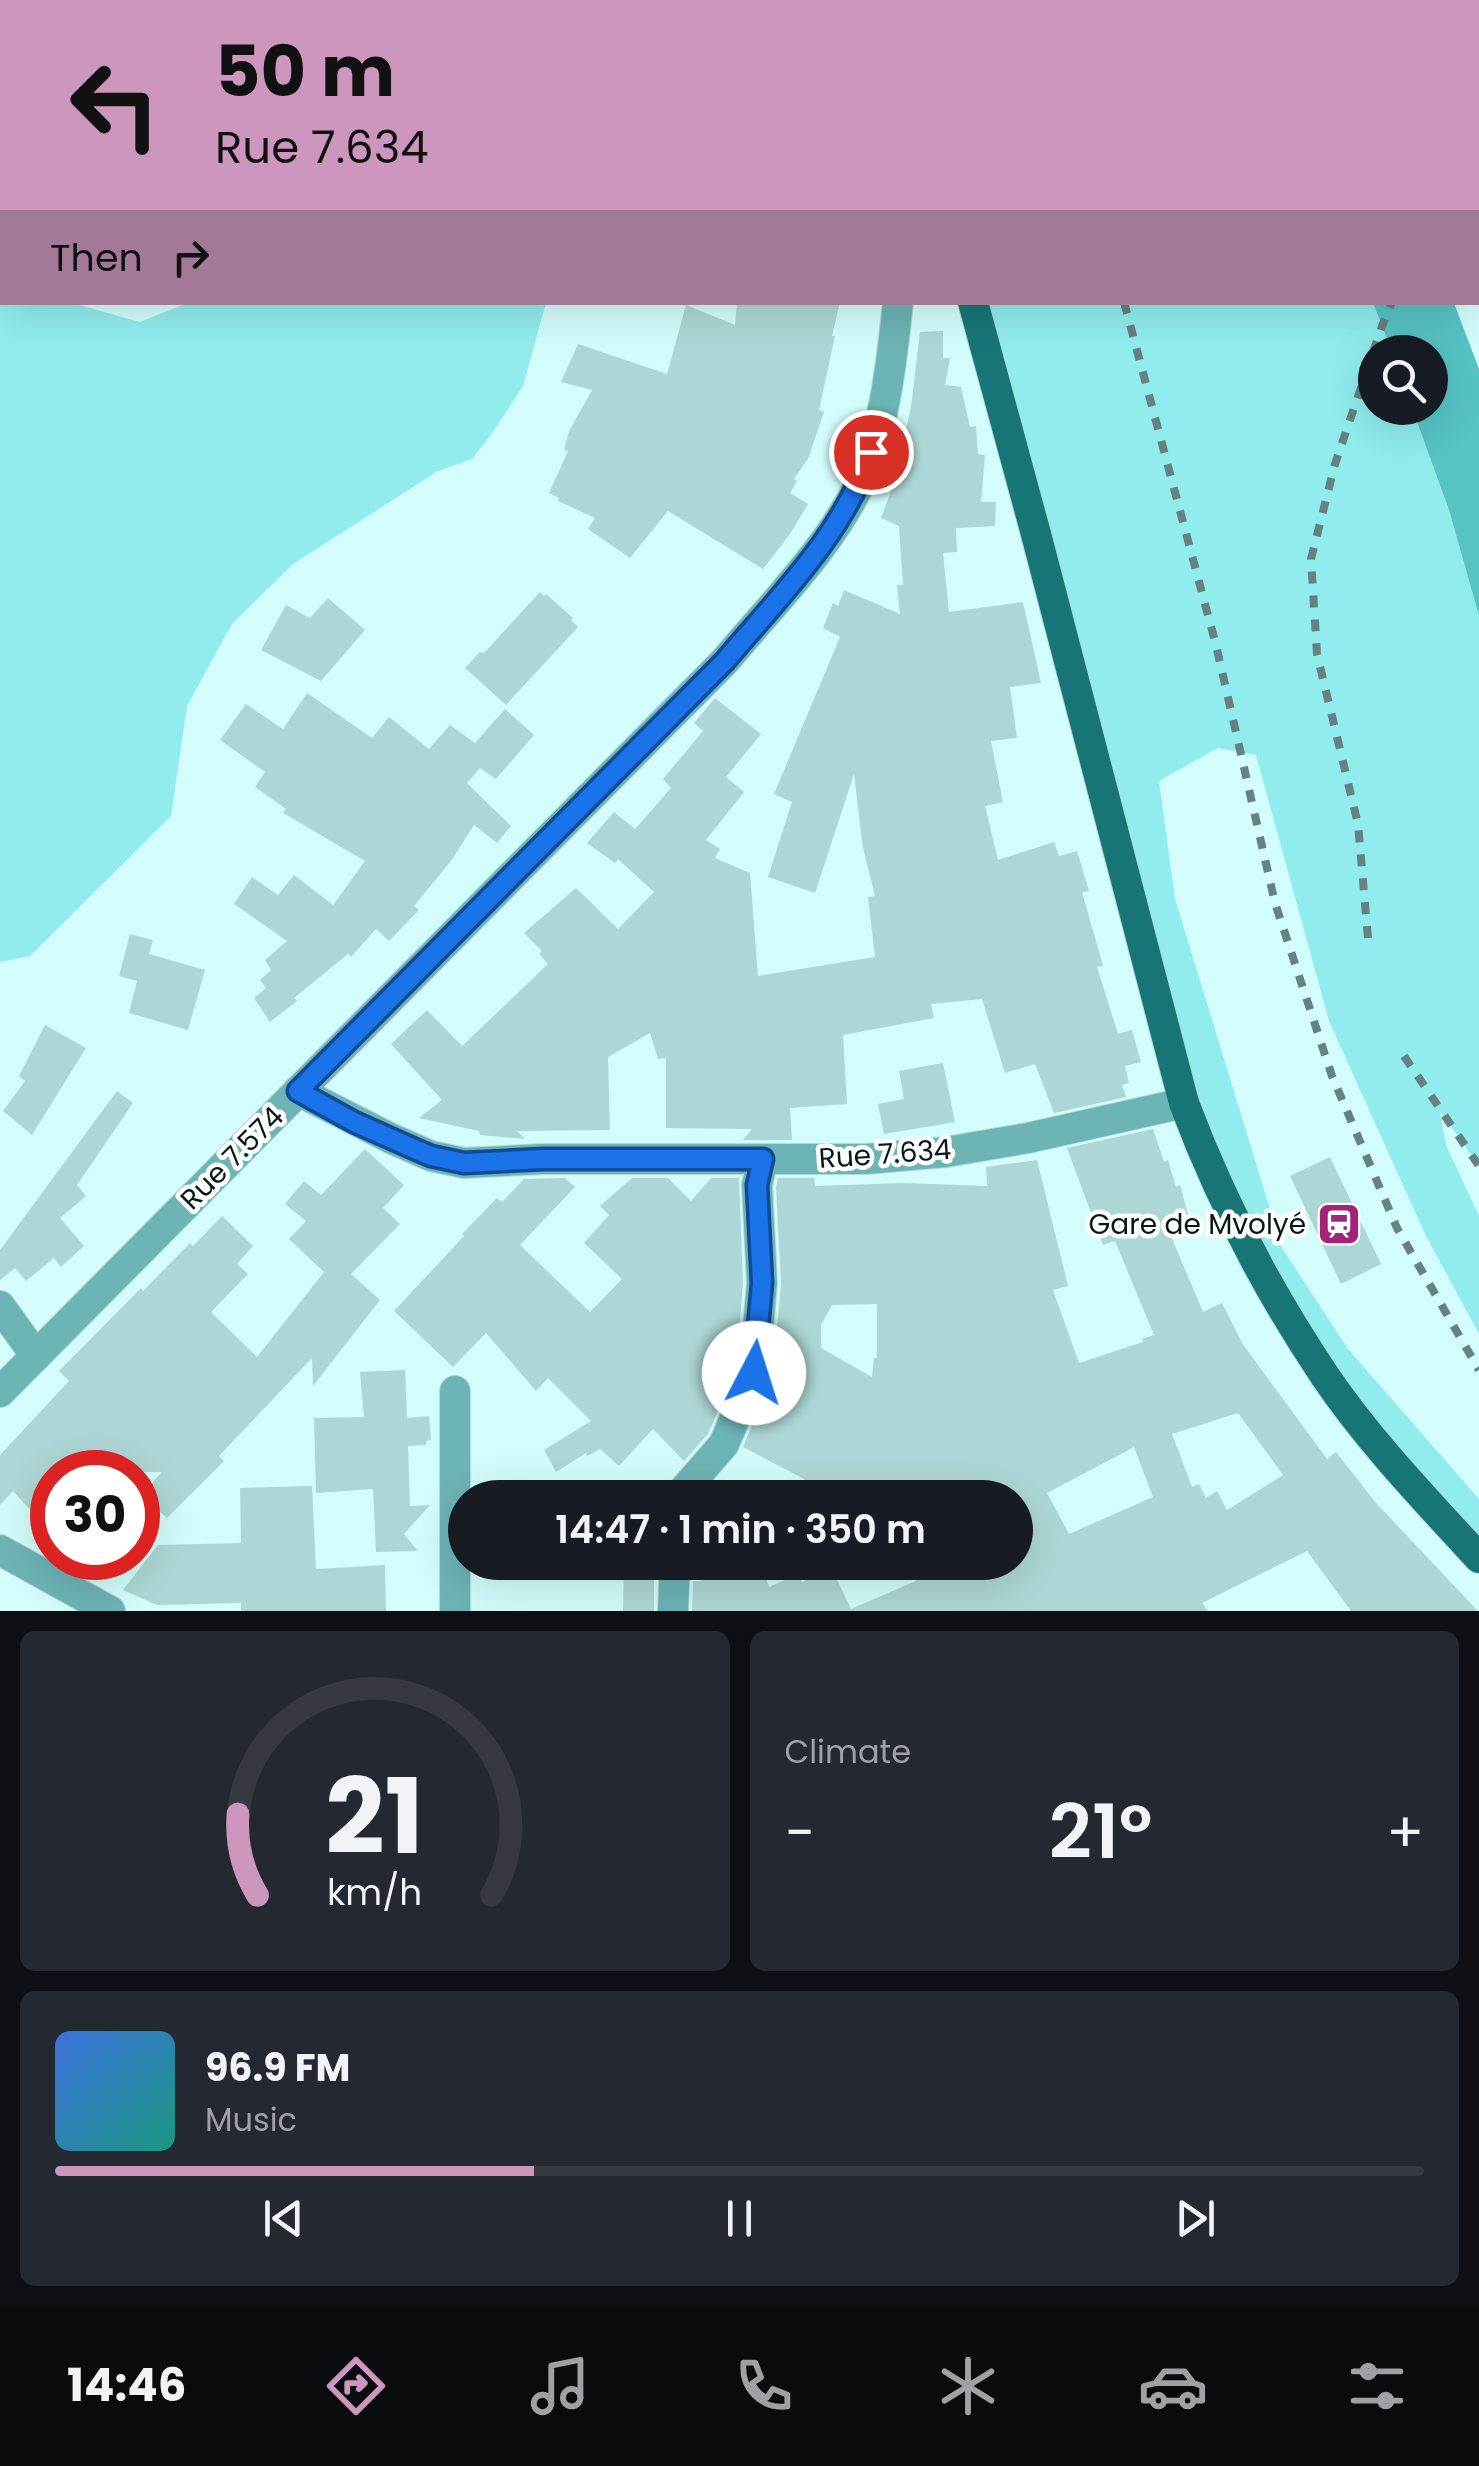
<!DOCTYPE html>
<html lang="en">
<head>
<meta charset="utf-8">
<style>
	:root { --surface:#171b24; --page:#242831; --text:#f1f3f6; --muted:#9ea1a6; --line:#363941; --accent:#cd96bd }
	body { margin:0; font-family:Poppins,sans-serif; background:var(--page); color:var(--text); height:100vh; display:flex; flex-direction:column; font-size:38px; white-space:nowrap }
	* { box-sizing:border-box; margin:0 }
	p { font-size:32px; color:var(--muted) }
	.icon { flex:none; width:55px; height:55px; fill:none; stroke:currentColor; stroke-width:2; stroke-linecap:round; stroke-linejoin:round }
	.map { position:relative; height:1611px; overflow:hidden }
	.sheet { display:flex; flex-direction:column; gap:20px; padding:20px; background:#0d0f14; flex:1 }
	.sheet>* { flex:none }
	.top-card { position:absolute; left:0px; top:0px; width:1480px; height:305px; box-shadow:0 10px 40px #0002; background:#cd96bd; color:#111; overflow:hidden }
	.fabs { position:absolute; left:1358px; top:335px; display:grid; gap:20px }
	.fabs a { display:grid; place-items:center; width:90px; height:90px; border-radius:50%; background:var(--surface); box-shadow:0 10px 40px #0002; font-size:50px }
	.speed { position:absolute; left:30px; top:1450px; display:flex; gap:20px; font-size:50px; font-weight:700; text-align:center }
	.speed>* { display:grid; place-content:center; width:130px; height:130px; border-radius:50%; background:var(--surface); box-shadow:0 10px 40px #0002; line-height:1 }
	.speed .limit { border:15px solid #d22; background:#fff; color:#111 }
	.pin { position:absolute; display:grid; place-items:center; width:85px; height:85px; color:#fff; margin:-42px; border:5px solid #fff; border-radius:50%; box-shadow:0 2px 10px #0007 }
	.me { position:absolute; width:110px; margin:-55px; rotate:5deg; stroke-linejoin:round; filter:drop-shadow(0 0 8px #0008) }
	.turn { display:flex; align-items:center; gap:35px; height:210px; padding:0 50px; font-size:45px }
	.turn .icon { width:130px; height:130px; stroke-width:2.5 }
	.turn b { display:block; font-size:70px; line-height:85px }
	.then { display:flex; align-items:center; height:95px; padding:0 50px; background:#0003; gap:20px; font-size:38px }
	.big { font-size:75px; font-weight:600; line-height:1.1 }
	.sheet .tile { flex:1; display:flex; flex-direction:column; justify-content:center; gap:15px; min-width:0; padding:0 35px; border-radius:15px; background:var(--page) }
	.sheet .dial { align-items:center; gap:0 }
	.dial svg { height:260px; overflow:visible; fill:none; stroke:var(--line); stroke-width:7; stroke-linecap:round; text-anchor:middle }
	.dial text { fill:var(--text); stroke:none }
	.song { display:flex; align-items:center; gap:30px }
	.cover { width:120px; height:120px; border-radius:15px; background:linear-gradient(135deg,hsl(220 70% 55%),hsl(170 70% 35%)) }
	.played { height:10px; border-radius:5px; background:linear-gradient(90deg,var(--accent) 35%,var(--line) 35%) }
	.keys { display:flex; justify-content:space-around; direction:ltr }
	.heat { display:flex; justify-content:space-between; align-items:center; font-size:55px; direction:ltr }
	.sheet .tiles { flex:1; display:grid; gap:20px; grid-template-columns:1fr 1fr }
	.tile:last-child { grid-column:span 2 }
	.trip { position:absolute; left:448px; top:1480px; width:585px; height:100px; border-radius:50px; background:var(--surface); box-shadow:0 10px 40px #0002; font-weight:600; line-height:100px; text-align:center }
	.menu { display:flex; height:160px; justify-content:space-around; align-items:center; background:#090b0e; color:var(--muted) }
	.menu .icon { width:70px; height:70px }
	.menu .active { color:var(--accent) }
	.menu b { font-size:45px; color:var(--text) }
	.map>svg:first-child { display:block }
	.green { fill:#90eced }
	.water { fill:#57c3c4 }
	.building { fill:#add7d6; fill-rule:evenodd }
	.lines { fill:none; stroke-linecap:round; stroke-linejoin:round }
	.minor-casing { stroke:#b2d8d7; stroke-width:32 }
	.major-casing { stroke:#b2d8d7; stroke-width:32 }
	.minor { stroke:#6db4b5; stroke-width:30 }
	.major { stroke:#187576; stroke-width:30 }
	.rail { stroke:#658181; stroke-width:8; stroke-dasharray:12 12; stroke-linecap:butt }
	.route-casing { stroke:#114b97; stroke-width:25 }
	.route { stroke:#1a73e8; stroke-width:18 }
	.labels { text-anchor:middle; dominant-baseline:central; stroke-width:9; stroke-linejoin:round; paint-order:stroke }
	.street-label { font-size:28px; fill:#081717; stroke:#fff }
	.poi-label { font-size:28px; fill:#081717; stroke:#fff; text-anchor:end }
</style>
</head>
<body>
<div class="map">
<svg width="1479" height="1611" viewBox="0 0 1479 1611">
	<rect width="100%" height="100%" fill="#d2fdfc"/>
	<!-- green -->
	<path class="green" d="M273 0H596L603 2H274Z
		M918 0H1266V2H919Z
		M0 295H2V302L72 303 140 322 190 302 546 303 523 386 491 435 472 459 438 471 293 564 232 624 187 706 171 816 30 956 0 962Z
		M973 303H1373L1392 352H1375V408H1412L1449 510 1479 616V1166L1440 1111 1446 1145 1479 1216V1334L1426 1236 1329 1021 1256 755 1218 748 1159 781 1175 899 1282 1248 1348 1349 1479 1499V1558L1400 1469 1204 1158Z"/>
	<!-- water -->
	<path class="water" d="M1373 303H1454L1479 369V616L1449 510 1412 408H1430V352H1392Z"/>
	<!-- building -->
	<path class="building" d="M737 302H840L832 336H835L819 410 824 412 808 459 794 479 797 481 790 493 808 504 790 534 763 569 668 511 630 558 588 529 595 518 558 501 559 498 549 493 568 451 564 450 569 431 592 390 561 382 578 344 667 374 686 305 735 325Z
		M943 331V358H950L945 385 961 387 970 427 976 426 978 454 985 455 981 502H996L995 526 956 528 957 552 943 553 949 612 1023 602 1041 683 1010 687 1017 738 991 741 1003 802 985 806 998 860 1054 842 1059 856 1077 851 1089 891 1082 892 1103 966 1097 967 1118 1034 1132 1030 1141 1062 1125 1066 1129 1083 1122 1085 1126 1097 1054 1113 1035 1064 1005 1073 982 999 931 1004 934 1018 843 1035 847 1104 790 1108 792 1140H743L752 1129 666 1128V1058L658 1059 650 1033 608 1057 610 1130 517 1131 525 1139 480 1135 479 1131 419 1118 442 1100 391 1044 427 1010 462 1046 548 964 539 954 542 951 524 933 576 888 618 929 654 892 618 859 615 863 587 843 614 812 635 829 671 788 663 779 703 731 694 723 715 698 761 734 726 777 744 792 706 840 720 849 715 858 750 873 758 976 875 957 868 897 875 896 863 848 854 774 815 893 768 877 792 802 774 794 840 637 823 628 833 603 838 606 844 590 900 614 897 585H903L899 526 881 518 909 443H903L911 407 920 332Z
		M540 592 544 596 546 594 573 618 571 620 578 627 506 705 465 668 480 652 484 653Z
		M328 598 365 630 321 681 261 650 286 605 310 618Z
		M307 693 372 738 389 717 429 749 450 725 475 743 505 709 534 735 496 779 480 768 467 783 511 826 497 843 474 825 451 861 414 906 419 910 389 941 376 929 351 957 348 954 294 998 297 1001 270 1022 254 998 266 988 260 980 271 970 265 960 287 941 234 904 252 877 278 895 294 875 333 905 365 861 283 813 286 809 255 787 265 772 220 740 246 704 283 729Z
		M130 934 153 940 149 954 205 970 188 1030 129 1013 137 981 119 976Z
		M45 1025 86 1048 32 1135 3 1111 25 1081 19 1076Z
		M943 1063 955 1122 884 1134 878 1104 904 1099 899 1071Z
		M117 1091 133 1103 77 1185 86 1196 60 1218 84 1246 61 1267 54 1258 26 1281 15 1268 0 1280V1250Z
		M1153 1129 1164 1162 1168 1160 1176 1187 1180 1185 1189 1218 1165 1222 1203 1312 1222 1303 1242 1343 1327 1459 1336 1452 1376 1503 1478 1611H1351L1307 1551 1202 1603 1208 1611H692L693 1581H701L700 1575 765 1574 769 1587 798 1574 802 1582 832 1569 851 1609 916 1581 912 1574 941 1562H1015V1498H809L804 1479 743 1447 773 1375 781 1284 776 1187 778 1178H814L815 1186 904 1183 987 1186 986 1167 1037 1160 1068 1286 1053 1290 1079 1363 1143 1342 1142 1339 1154 1335 1115 1241 1103 1245 1067 1148ZM877 1304V1358H874L872 1377 821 1348V1325L832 1305ZM1238 1413 1283 1475 1227 1510 1217 1491 1206 1498 1199 1484 1192 1487 1172 1434ZM1134 1447 1153 1497 1069 1534 1047 1493Z
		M365 1149 404 1185 383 1208 400 1224 351 1274 380 1300 313 1386 312 1358 219 1456 224 1461 167 1518 141 1495 162 1472H52V1534L13 1491 0 1505V1455L69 1381 59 1371 141 1288 143 1291 190 1243 193 1246 222 1216 253 1246 237 1264 248 1274 211 1312 257 1357 324 1272 289 1239 306 1221 285 1204 304 1181 321 1195Z
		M1330 1157 1381 1264 1341 1284 1290 1176Z
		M565 1178 575 1187 520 1245 590 1312 622 1279 584 1243 609 1215 600 1206 632 1178H668L691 1201 711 1178H739L743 1283 736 1368 708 1434 684 1461 653 1429 619 1466 600 1449 587 1456 586 1453 556 1472 544 1450 591 1421 548 1378 536 1391 486 1333 453 1367 394 1311 464 1236 462 1234 497 1198 502 1202 524 1179Z
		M405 1370 407 1418 429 1416 431 1440 426 1441V1445L408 1446 410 1506 430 1505 404 1534 418 1551 376 1552 373 1489 316 1493 314 1418 364 1417 360 1372Z
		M312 1486 316 1569 385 1565 386 1611H241V1603L157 1605 123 1590 158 1545 241 1543 240 1488Z
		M624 1562H654V1611H623Z"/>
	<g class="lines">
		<!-- minor casing -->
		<g class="minor-casing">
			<path id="minor" d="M147 0 151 2
				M102 2 103 0
				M0 246 2 242
				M298 1091 390 1138 431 1156 464 1163 543 1159H866L946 1152 1028 1138 1184 1103
				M0 1306 36 1356
				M455 1391V1611
				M0 1392 725 661C770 607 836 541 863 476 885 423 892 360 898 302
				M677 1498 724 1444 754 1373 762 1283 757 1185 763 1159
				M0 1550 110 1611
				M673 1611 675 1562"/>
		</g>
		<!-- major casing -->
		<g class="major-casing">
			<path id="major" d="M918 0 919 2
				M1387 0 1388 2
				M1478 275 1479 279
				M973 302 1036 534 1184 1103C1220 1199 1268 1291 1325 1376 1369 1441 1426 1500 1479 1558"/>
		</g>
		<!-- minor -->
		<use href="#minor" class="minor"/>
		<!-- major -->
		<use href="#major" class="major"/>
		<!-- rail -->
		<path class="rail" d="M1051 0V2
			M1478 118 1479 116
			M1124 302 1216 645 1275 903 1332 1076 1397 1228 1479 1370
			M1368 938 1358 824 1317 654 1311 559 1335 464 1382 326 1392 302
			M1404 1056 1479 1166"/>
	</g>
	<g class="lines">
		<!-- route casing -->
		<g class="route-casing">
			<path id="route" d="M754 1373 762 1283 757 1185 763 1159H543L464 1163 431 1156 410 1147 354 1122 298 1091 725 661C779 597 844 533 871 452"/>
		</g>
		<!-- route -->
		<use href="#route" class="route"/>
	</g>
	<!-- icons -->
	<defs>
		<g id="station-square" transform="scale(2.25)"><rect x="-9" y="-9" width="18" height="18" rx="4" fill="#a22477" stroke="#fff"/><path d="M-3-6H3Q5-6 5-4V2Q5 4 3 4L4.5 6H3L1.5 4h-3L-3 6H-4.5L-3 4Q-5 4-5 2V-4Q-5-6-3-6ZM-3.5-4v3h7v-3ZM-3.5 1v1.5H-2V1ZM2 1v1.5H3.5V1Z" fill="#fff"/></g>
	</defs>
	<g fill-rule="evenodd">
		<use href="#station-square" x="1339" y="1224"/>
	</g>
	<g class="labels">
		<!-- street labels -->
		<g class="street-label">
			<text transform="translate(885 1154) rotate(-4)">Rue 7.634</text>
			<text transform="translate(232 1158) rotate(-45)">Rue 7.574</text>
		</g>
		<!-- poi labels -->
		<g class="poi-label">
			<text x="1306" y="1224">Gare de Mvolyé</text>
		</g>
	</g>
</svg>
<div class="fabs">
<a><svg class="icon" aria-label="search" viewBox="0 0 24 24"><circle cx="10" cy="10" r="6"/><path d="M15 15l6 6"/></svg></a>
</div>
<div class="speed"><div class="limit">30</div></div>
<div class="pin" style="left:871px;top:452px;background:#d93025"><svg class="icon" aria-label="arrive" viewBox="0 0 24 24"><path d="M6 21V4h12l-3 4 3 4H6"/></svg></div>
<svg class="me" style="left:754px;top:1373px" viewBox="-20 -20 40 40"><circle r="19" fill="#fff"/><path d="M0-13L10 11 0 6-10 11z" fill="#1a73e8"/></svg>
<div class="trip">14:47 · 1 min · 350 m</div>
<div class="top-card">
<div class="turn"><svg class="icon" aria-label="left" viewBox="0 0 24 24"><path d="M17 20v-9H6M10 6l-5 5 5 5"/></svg><div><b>50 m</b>Rue 7.634</div></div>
<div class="then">Then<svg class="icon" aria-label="right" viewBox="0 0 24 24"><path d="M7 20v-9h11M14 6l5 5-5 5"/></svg></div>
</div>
</div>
<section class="sheet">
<div class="tiles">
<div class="tile dial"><svg viewBox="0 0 100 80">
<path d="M14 69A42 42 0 1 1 86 69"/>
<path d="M14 69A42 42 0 0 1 8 44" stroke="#cd96bd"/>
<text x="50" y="56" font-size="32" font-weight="700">21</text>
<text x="50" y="72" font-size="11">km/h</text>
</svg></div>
<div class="tile"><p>Climate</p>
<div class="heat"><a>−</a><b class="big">21°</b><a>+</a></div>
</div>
<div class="tile">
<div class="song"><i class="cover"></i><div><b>96.9 FM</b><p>Music</p></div></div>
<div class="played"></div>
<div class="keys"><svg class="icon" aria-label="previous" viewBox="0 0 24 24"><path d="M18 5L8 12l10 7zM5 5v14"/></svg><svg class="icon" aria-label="pause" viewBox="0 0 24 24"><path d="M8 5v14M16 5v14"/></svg><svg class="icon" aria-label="next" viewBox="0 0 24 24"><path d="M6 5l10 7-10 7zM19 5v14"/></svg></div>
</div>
</div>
</section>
<nav class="menu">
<b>14:46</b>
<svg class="icon active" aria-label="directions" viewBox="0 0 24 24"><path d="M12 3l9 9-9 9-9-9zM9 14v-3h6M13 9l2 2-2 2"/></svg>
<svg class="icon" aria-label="music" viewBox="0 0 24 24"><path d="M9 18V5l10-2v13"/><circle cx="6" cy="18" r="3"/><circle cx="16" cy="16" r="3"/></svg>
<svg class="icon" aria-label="phone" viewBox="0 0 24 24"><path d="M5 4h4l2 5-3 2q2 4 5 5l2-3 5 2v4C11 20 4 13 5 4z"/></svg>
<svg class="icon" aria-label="climate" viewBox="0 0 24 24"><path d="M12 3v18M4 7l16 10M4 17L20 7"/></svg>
<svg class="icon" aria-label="car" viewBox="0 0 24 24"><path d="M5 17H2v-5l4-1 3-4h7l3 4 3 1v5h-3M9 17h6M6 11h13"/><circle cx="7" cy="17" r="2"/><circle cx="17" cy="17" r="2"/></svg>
<svg class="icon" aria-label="filters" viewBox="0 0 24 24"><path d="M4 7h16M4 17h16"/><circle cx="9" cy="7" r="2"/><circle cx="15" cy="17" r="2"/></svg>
</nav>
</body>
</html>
